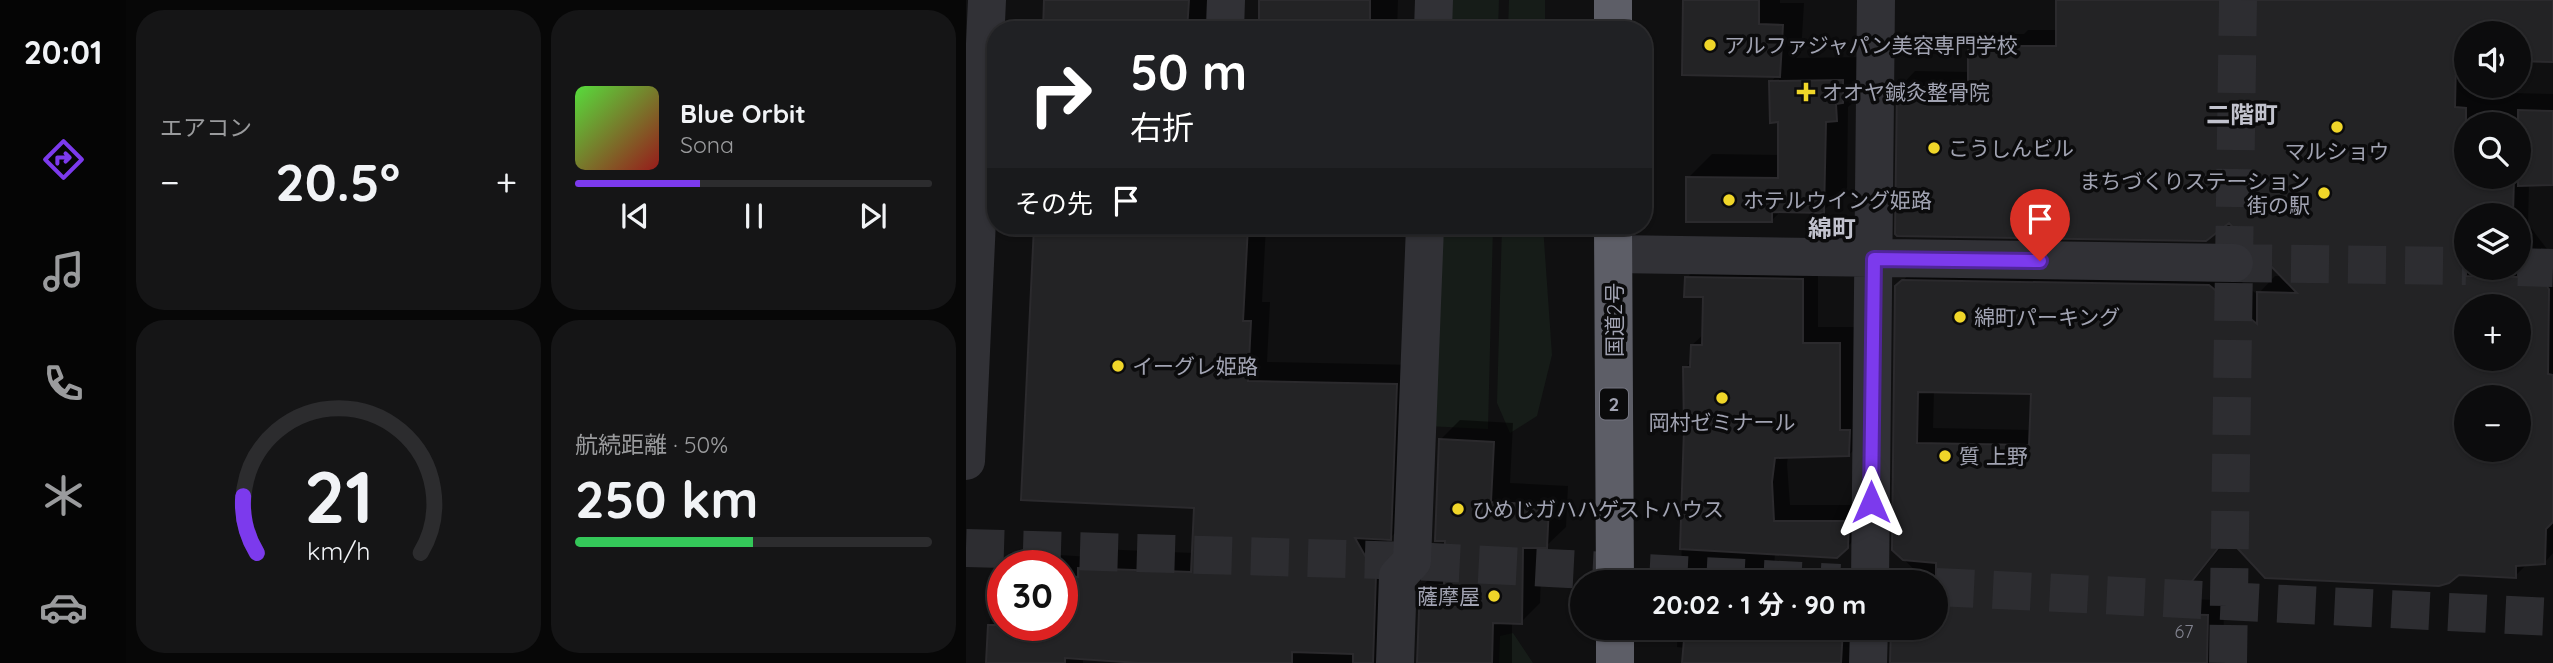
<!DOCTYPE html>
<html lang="ja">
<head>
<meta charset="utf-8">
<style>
	:root { --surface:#0c0c0d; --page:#151516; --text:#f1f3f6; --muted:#9a9b9d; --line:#2c2c2e; --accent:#7c3aed }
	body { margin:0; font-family:Quicksand,"Noto Sans JP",sans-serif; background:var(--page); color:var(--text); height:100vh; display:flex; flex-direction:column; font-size:26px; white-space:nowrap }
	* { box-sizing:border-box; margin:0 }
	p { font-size:23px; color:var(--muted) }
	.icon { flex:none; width:38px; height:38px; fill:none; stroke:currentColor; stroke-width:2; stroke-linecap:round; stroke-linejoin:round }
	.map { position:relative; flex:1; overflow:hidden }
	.details { display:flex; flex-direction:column; gap:10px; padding:10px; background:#070707; width:840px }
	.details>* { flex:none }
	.top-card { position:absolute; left:21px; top:21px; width:665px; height:214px; border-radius:28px; box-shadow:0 2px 5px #0004,0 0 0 2px var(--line); background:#202124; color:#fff; overflow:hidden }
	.controls { position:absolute; left:1488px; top:21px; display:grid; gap:14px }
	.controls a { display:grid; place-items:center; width:77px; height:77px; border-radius:50%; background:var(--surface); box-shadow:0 2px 5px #0004,0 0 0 2px var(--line); font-size:35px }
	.speed { position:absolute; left:21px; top:550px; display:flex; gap:14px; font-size:35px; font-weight:700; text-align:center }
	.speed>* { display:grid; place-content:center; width:91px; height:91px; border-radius:50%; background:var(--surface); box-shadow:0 2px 5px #0004,0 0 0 2px var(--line); line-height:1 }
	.speed .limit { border:10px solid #d22; background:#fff; color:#111 }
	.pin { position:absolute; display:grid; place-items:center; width:60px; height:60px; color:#fff; margin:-72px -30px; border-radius:50% 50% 50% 0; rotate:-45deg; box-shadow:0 0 7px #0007 }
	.pin .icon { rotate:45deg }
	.me { position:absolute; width:77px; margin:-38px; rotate:0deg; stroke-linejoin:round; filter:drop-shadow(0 0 5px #0008) }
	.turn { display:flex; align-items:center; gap:24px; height:147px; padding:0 28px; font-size:32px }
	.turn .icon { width:91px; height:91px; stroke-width:2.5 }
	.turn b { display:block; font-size:49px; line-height:60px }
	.then { display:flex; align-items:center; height:66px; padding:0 28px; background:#0003; gap:14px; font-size:26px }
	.big { font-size:52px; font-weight:700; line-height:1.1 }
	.details .widget { flex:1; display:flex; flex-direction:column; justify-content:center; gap:10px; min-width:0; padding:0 24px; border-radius:28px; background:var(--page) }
	.details .dial { align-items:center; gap:0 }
	.dial svg { height:182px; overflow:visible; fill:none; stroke:var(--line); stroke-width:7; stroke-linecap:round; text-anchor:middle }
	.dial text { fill:var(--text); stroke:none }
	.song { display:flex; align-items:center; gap:21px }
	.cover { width:84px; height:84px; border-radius:10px; background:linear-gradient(135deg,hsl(110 70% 55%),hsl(0 70% 35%)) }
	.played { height:7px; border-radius:4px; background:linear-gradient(90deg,var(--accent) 35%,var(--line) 35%) }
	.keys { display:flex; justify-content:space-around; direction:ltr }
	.heat { display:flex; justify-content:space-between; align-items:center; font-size:38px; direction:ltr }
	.charge { height:10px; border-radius:5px; background:linear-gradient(90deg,#34c759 50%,var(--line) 0) }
	.details .tiles { flex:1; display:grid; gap:10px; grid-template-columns:repeat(2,1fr) }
	.trip { position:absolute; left:604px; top:570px; width:378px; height:70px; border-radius:35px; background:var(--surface); box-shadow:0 2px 5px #0004,0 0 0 2px var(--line); font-weight:700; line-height:70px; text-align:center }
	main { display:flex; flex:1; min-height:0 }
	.menu { display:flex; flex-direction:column; width:126px; justify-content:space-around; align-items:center; background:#050505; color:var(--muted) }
	.menu .icon { width:49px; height:49px }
	.menu .current { color:var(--accent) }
	.menu b { font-size:32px; color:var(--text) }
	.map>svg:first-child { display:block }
	.green { fill:#161c18 }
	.shadow { fill:#0007; fill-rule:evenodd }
	.building { fill:#232325; stroke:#2b2a2d; stroke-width:2; fill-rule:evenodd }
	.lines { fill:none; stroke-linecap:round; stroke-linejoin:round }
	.minor-tunnel { stroke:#2d2d31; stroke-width:38; stroke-dasharray:38 19; stroke-linecap:butt }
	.minor { stroke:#313136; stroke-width:38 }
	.highway { stroke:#5d5e67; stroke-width:38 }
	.route-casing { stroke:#51269a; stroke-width:18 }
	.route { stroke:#7c3aed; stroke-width:12 }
	.poi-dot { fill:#f0d629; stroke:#0b0b0c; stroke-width:2.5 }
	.labels { text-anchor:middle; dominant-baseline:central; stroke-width:7; stroke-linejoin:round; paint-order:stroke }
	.number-label { font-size:18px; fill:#81828e }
	.shield { fill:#0b0b0c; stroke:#747580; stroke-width:2 }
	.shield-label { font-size:19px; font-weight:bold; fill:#a1a3b2 }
	.poi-label { font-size:21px; fill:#a1a3b2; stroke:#0b0b0c; text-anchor:start }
	.street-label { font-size:21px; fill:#a1a3b2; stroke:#0b0b0c }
	.quarter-label { font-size:24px; font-weight:bold; fill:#c2c3ce; stroke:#0b0b0c }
</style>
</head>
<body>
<main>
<nav class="menu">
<b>20:01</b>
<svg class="icon current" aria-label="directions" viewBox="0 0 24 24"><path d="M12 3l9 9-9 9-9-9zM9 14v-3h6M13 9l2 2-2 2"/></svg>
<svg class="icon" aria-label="music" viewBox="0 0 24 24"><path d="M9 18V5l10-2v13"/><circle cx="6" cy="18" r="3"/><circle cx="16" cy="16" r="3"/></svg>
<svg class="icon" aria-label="phone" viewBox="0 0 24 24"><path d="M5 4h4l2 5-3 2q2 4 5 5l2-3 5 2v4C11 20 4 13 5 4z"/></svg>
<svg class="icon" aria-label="climate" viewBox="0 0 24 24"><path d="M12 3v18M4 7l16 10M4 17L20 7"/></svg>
<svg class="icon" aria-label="car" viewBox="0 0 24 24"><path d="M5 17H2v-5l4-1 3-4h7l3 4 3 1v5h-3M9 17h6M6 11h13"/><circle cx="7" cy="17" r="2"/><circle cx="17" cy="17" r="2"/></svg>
</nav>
<section class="details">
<div class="tiles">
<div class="widget"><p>エアコン</p>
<div class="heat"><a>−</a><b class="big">20.5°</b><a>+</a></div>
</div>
<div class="widget">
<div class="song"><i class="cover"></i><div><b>Blue Orbit</b><p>Sona</p></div></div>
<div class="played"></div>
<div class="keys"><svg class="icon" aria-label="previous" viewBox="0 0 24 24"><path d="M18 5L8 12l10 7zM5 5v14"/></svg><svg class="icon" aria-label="pause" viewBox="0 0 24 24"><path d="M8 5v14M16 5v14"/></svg><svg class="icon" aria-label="next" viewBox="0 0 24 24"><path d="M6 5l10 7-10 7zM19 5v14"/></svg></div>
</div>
<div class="widget dial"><svg viewBox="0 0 100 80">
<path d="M14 69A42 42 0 1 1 86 69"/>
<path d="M14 69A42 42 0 0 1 8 44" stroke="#7c3aed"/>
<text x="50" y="56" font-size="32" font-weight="700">21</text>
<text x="50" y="72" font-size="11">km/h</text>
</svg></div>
<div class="widget"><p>航続距離 · 50%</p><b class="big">250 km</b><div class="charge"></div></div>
</div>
</section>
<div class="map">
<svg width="1587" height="663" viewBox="0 0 1587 663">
	<rect width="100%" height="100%" fill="#101011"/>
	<!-- green -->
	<path class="green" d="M484 0H533L532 30H482Z
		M543 0H579V30H542Z
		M471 226H527L522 429 460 426Z
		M536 226H577L586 355 571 416 544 433 531 403Z
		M547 633 567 663H533L534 636Z"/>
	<!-- shadow -->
	<path class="shadow" d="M98 0H241L239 30H78Z
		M295 0H432L431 30H294Z
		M718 0H814V3H838L835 53 830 58 900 57 894 96 882 107 881 188 857 211 816 210 805 221 722 178 746 154 814 155V121L805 82 811 75Z
		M1092 0H1587V60L1552 33H1500V86H1504V92L1587 94V184H1563L1562 224 1587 257V553L1579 562 1562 563 1549 576 1263 537 1213 599 1257 600 1259 663H926L970 628V583H961L928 549 931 287 947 270 1260 269 1293 296V293L1309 276H1317L1263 221 933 88 949 71 1003 72V50L1020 34H1058L1062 30H1092ZM1500 124H1552V177H1500ZM1500 215H1552V268H1500ZM1500 306H1552V359H1500ZM968 390 1067 392 1065 430 967 428ZM1500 397H1552V450H1500Z
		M69 226H300L296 302H304L301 362 450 365 444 518 424 538H419L429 555 440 663H175L117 658V663H22L26 572 45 552 125 557 133 549 227 553 230 506 57 498ZM37 565H96V625H37Z
		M737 261 852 263V327H889L899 438 883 455 822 456 821 464 824 505H898V530L881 547 809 553 807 583H715L719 368 726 361V345L738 334 739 295 721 278Z
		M494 420 547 423 544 483 602 486 600 527 580 546H576L574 603 555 622H546V663H453L455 587 475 567H480L474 440Z
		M712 628H892L890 663H718L719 648 711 647Z"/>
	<!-- building -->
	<path class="building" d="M78 0H223L221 30H77Z
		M293 0H404V30H293Z
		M717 0H793V24L817 25 814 77 716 75Z
		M1090 0H1587V62L1552 61V33H1500V60H1490L1489 107 1500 108V177H1548L1547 215H1500V276L1552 277V249L1583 289 1582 374 1587 375V522L1580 529 1579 564 1550 566V578L1493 575 1483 583 1473 586 1299 578 1261 537 1200 614 1242 615 1241 663H924L925 628H970V563L937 560 926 550 929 286 936 280 1243 285 1291 324V292L1331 293 1263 223 1240 241 931 236 929 234 931 87 1002 88V50H1044V46H1090ZM1500 306H1552V359H1500ZM952 392 1065 394 1063 445 951 443ZM1500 397H1552V450H1500Z
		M877 80V103L870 104 871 121 860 122 858 213 806 212V222H720V177L812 178V122L804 123 803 81Z
		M1552 110 1587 111V185L1552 186Z
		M68 226H282L277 321H285L282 381 431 384 425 540 389 538 410 575 407 663H387V654L326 652V663H173L99 658V663H20L22 625H96V576L112 577V568L225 572 228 508 55 500Z
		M719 277 837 279V343H874V430H884L883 456 809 458 806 482 808 521H883L882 548 871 558 714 549 718 429 717 367H724L725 345H736L737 297H718Z
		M473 439 528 442 525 502 583 505 581 548H557L556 624 527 623 526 663H451L454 586 478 585 479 541H469Z
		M719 628H877L875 663H716Z"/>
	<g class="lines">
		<!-- minor-tunnel -->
		<path class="minor-tunnel" d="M1268 263 1500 266
			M1552 267 1587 268
			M0 548 446 561 874 583
			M970 587 1587 617
			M1262 663 1272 0"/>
		<!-- minor -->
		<path class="minor" d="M259 30 260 0
			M467 30 468 0
			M648 254 1268 263
			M0 461 21 0
			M904 583 910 0
			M429 663 432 576 446 561 459 226
			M902 663 903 628"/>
		<!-- highway -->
		<path class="highway" d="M647 0V30
			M647 226 649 583
			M649 628V663"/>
	</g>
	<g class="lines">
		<!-- route casing -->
		<g class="route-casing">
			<path id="route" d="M905 502 908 259 1074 261"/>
		</g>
		<!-- route -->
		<use href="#route" class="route"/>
	</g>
	<!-- markers -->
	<g class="poi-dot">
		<circle cx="744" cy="45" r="7"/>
		<path d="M836.5 81.5h7v7h7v7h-7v7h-7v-7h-7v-7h7z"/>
		<circle cx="1371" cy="127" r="7"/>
		<circle cx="968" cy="148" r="7"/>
		<circle cx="1358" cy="193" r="7"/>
		<circle cx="763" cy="200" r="7"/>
		<circle cx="994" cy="317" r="7"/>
		<circle cx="152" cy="366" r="7"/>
		<circle cx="756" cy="398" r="7"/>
		<circle cx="979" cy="456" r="7"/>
		<circle cx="492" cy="509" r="7"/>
		<circle cx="528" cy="596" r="7"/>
	</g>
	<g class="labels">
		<!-- number labels -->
		<g class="number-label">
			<text x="1218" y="631">67</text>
		</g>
		<!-- shield labels -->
		<rect class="shield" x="634" y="388.5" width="28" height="31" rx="5"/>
		<g class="shield-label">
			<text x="648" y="404">2</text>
		</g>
		<!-- poi labels -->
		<g class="poi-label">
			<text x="758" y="45">アルファジャパン美容専門学校</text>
			<text x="856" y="92">オオヤ鍼灸整骨院</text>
			<text x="982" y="148">こうしんビル</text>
			<text x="1371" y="151" text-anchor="middle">マルショウ</text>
			<text x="1344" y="181" text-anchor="end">まちづくりステーション<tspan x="1344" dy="24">街の駅</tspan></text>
			<text x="777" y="200">ホテルウイング姫路</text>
			<text x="1008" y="317">綿町パーキング</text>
			<text x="166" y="366">イーグレ姫路</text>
			<text x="756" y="422" text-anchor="middle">岡村ゼミナール</text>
			<text x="993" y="456">質 上野</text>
			<text x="506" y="509">ひめじガハハゲストハウス</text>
			<text x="514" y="596" text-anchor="end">薩摩屋</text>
		</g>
		<!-- street labels -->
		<g class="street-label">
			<text transform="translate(648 320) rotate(-90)">国道2号</text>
		</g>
		<!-- quarter labels -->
		<g class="quarter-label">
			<text x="1276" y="114">二階町</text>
			<text x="866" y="228">綿町</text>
		</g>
	</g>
</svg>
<div class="controls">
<a><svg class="icon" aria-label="sound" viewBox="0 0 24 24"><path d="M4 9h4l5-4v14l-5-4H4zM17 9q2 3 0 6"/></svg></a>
<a><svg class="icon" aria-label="search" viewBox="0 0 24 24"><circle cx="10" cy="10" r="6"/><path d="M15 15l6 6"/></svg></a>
<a><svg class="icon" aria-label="layers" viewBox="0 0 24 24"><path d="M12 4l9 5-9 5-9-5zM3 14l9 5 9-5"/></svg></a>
<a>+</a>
<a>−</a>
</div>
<div class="speed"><div class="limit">30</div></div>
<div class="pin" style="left:1074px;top:261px;background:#d93025"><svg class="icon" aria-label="arrive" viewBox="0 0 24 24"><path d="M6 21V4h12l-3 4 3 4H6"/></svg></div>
<svg class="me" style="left:905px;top:502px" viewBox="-20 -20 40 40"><path d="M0-17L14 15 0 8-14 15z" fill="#7c3aed" stroke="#fff" stroke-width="4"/></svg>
<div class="trip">20:02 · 1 分 · 90 m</div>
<div class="top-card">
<div class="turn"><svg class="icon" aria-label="right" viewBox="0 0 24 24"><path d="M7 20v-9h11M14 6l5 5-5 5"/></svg><div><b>50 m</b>右折</div></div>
<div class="then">その先<svg class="icon" aria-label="arrive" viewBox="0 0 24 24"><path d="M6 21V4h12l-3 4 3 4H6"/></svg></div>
</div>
</div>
</main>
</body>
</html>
